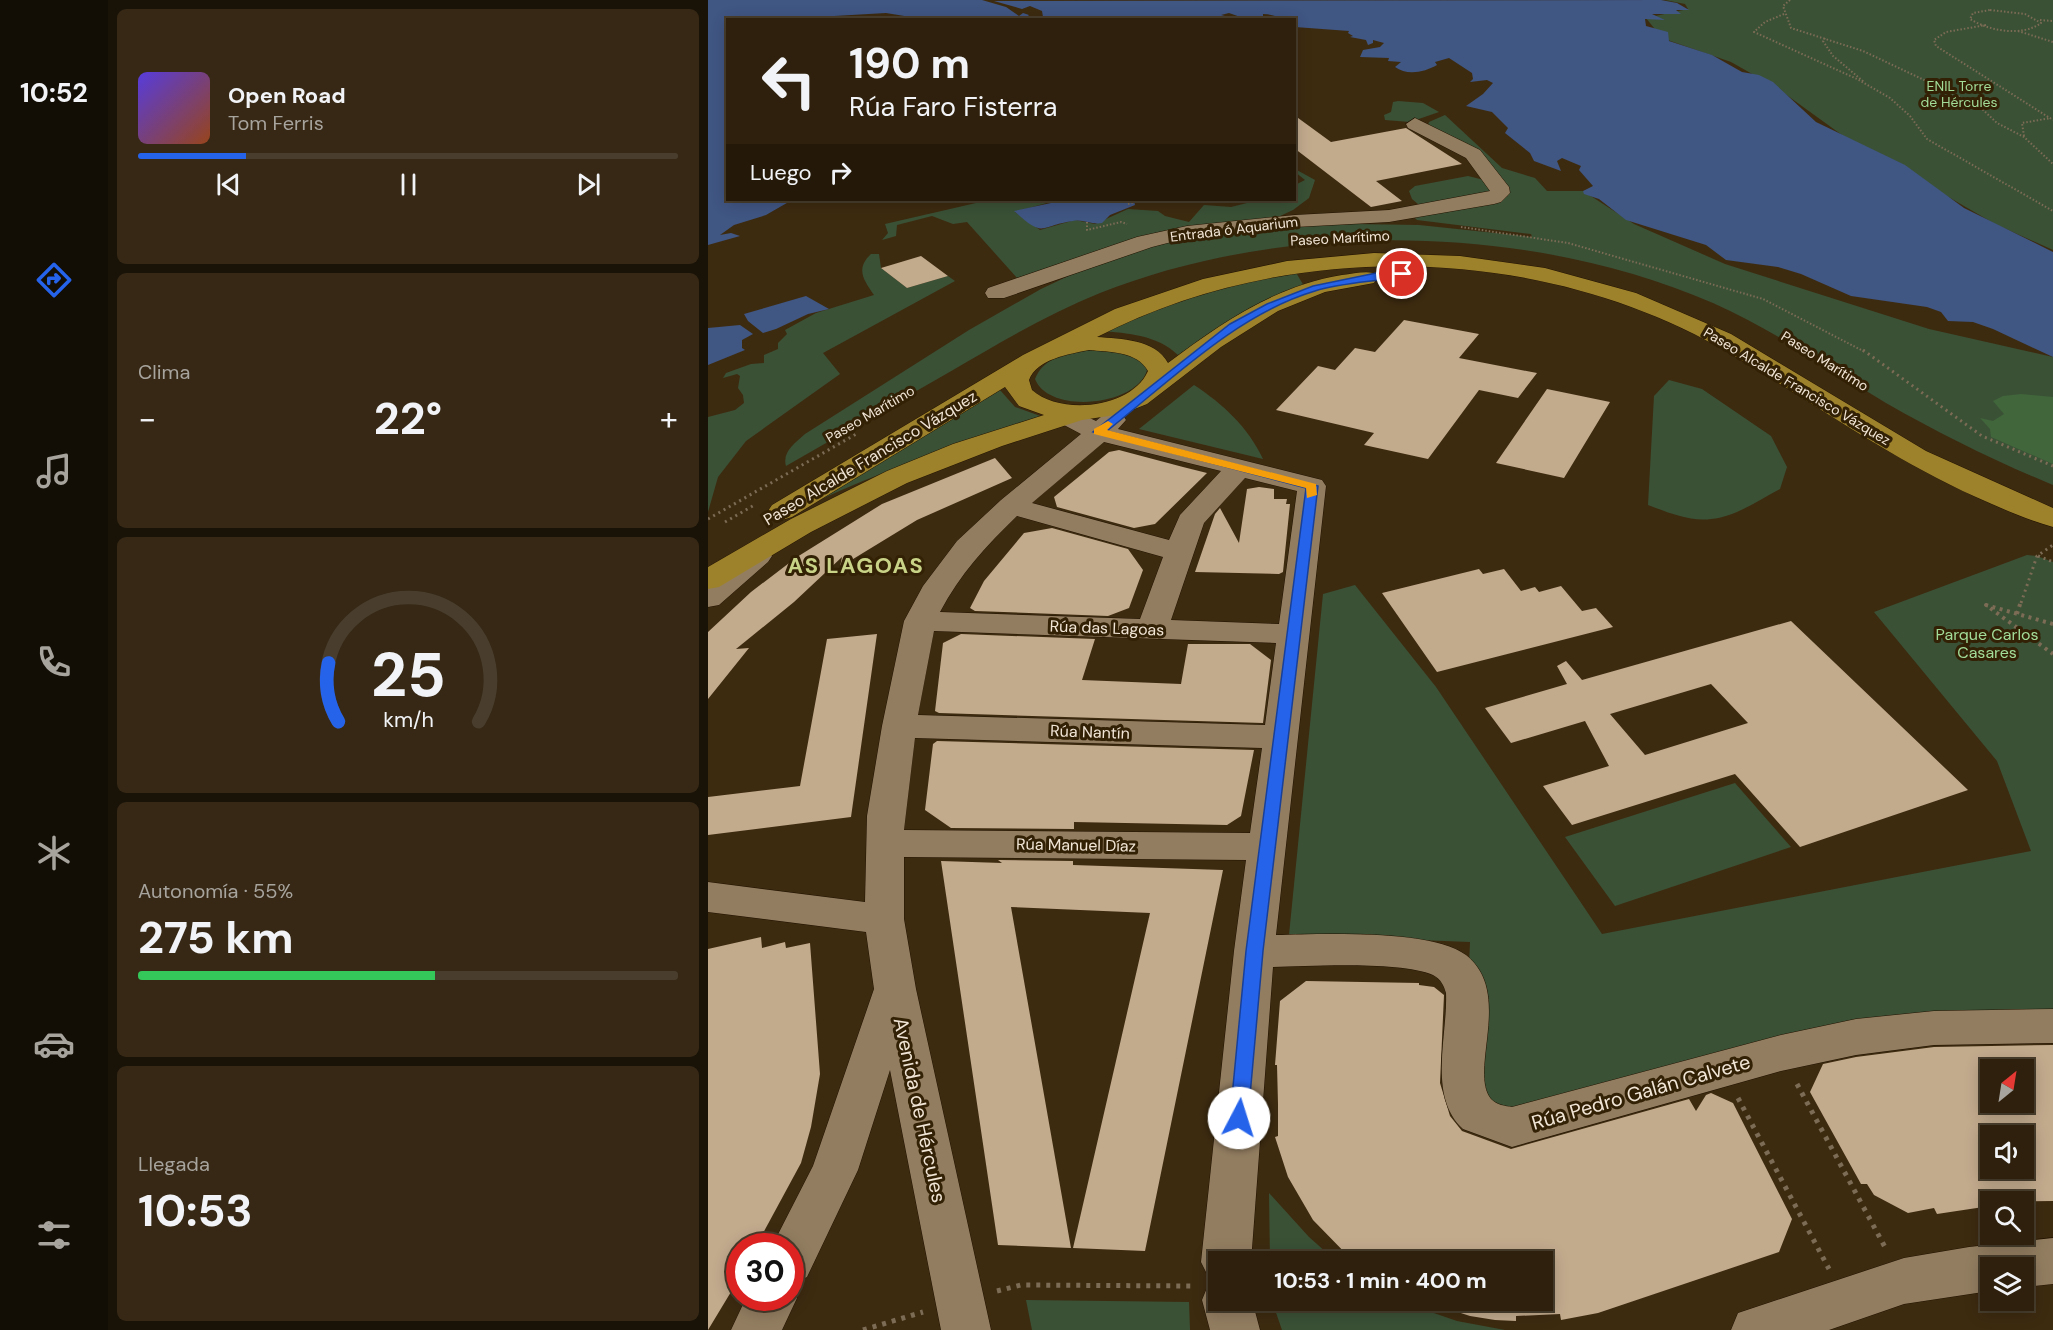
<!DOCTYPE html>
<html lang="es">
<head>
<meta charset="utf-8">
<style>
	:root { --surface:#2e200c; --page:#362815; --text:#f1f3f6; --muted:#a7a39d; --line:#493e2d; --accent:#2563eb }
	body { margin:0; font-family:"DM Sans",sans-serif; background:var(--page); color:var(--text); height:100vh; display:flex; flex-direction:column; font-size:22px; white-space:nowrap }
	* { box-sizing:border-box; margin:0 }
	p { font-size:20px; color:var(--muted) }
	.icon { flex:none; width:33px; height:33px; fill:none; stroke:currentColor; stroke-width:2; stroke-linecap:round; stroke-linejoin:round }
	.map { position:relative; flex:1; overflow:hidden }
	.side { display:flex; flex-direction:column; gap:9px; padding:9px; background:#191207; width:600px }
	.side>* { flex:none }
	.guide { position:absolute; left:18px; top:18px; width:570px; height:183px; border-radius:0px; box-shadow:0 3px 15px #0003,0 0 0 2px var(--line); background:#2e200c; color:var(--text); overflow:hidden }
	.needle { width:39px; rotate:30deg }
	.tools { position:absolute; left:1272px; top:1059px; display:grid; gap:12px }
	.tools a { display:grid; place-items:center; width:54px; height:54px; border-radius:0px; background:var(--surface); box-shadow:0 3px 15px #0003,0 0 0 2px var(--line); font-size:30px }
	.speed { position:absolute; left:18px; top:1233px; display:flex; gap:12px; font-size:30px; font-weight:700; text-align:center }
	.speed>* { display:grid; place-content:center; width:78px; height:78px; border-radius:50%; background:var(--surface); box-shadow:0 3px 15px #0003,0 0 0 2px var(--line); line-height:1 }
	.speed .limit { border:9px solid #d22; background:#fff; color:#111 }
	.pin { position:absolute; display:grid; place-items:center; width:51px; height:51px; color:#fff; margin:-26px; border:3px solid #fff; border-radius:50%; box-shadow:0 2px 6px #0007 }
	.me { position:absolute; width:66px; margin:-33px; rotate:5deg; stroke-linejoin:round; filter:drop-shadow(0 0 4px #0008) }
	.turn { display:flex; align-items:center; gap:21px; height:126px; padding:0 24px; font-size:27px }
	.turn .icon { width:78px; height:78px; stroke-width:2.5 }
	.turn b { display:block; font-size:42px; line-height:51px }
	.then { display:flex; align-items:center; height:57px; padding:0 24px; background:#0003; gap:12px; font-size:22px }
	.big { font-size:45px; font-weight:700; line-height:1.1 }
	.side .widget { flex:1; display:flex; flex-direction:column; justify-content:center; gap:9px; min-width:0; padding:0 21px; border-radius:9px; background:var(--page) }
	.side .dial { align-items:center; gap:0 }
	.dial svg { height:156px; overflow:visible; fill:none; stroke:var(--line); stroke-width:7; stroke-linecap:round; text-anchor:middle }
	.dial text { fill:var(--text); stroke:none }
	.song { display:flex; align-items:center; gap:18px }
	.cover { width:72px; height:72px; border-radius:9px; background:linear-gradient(135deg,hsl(250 70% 55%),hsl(20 70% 35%)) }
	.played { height:6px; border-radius:3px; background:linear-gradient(90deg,var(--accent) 20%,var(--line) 20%) }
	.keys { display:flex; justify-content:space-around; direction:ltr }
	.heat { display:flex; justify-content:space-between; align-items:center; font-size:33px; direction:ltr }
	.charge { height:9px; border-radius:4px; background:linear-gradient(90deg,#34c759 55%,var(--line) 0) }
	.trip { position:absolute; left:500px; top:1251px; width:345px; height:60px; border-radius:0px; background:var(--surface); box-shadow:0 3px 15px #0003,0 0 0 2px var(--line); font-weight:700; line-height:60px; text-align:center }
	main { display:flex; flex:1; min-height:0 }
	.tabs { display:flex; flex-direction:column; width:108px; justify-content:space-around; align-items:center; background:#120d05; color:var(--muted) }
	.tabs .icon { width:42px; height:42px }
	.tabs .selected { color:var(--accent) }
	.tabs b { font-size:27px; color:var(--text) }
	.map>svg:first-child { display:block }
	.green { fill:#3a5136 }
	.forest { fill:#41663b }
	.water { fill:#405683 }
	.building { fill:#c2aa8d; fill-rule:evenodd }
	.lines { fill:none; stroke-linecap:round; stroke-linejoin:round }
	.minor-casing { stroke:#231300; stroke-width:1 }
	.major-casing { stroke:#231300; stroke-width:1 }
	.path-far3 { stroke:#7c6c55; stroke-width:2; stroke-dasharray:1.5 2; stroke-linecap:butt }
	.path-far2 { stroke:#7c6c55; stroke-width:3; stroke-dasharray:2 4; stroke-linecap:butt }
	.path-far1 { stroke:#7c6c55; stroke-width:4; stroke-dasharray:3 4.5; stroke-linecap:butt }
	.path { stroke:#7c6c55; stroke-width:5; stroke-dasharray:4 6; stroke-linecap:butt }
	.minor { fill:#927d60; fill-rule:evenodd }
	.major { fill:#9d822b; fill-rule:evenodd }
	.route { fill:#2563eb; stroke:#184099; stroke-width:1.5 }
	.slow { fill:#f59e0b }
	.labels { text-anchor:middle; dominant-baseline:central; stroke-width:6; stroke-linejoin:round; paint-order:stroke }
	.far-park-label { font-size:14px; fill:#a2dc99; stroke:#332105 }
	.far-street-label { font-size:14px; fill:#f1e5d6; stroke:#332105 }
	.street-label { font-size:16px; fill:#f1e5d6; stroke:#332105 }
	.park-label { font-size:16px; fill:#a2dc99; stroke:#332105 }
	.near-street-label { font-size:20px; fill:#f1e5d6; stroke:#332105 }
	.district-label { font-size:22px; font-weight:bold; letter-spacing:1.5px; fill:#c8d387; stroke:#332105 }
</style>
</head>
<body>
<main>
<nav class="tabs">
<b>10:52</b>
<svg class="icon selected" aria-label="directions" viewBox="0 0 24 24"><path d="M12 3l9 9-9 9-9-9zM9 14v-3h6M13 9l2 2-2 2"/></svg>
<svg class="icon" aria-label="music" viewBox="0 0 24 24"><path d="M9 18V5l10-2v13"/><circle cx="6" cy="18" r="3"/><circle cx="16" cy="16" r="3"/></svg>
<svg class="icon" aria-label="phone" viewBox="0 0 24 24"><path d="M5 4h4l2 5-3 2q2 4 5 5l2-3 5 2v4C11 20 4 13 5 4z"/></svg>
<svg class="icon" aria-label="climate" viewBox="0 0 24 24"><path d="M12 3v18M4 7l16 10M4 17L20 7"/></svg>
<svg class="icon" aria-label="car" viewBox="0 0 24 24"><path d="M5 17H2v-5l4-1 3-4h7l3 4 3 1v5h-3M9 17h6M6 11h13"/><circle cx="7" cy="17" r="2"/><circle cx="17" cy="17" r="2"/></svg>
<svg class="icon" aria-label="filters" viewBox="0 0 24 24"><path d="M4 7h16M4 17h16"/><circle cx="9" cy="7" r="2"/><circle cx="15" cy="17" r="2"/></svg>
</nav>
<section class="side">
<div class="widget">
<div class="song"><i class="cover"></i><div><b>Open Road</b><p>Tom Ferris</p></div></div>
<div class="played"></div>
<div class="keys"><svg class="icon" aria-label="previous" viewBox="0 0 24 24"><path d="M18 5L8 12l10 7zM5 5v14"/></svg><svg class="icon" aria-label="pause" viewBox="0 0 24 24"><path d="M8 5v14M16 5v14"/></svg><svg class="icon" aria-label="next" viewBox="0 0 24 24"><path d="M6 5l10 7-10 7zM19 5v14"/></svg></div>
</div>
<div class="widget"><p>Clima</p>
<div class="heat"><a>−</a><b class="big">22°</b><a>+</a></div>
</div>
<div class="widget dial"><svg viewBox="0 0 100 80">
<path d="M14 69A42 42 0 1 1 86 69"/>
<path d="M14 69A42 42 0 0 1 9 39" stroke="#2563eb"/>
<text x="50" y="56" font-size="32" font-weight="700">25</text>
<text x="50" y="72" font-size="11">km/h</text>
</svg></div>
<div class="widget"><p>Autonomía · 55%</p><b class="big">275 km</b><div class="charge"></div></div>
<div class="widget"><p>Llegada</p><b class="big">10:53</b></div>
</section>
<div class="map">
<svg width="1345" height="1330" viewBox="0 0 1345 1330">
	<rect width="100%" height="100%" fill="#3d2b10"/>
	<!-- green -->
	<path class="green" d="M957 0H1345V250L1287 224 1134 135 1069 88 1023 62 954 38 938 18 980 9 977 4Z
		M690 101 715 103 731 112 702 122 677 120 676 115 683 112 685 102Z
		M737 115 794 168 827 178 839 191H875L926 224 1017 264 1221 329 1345 357V485C1287 461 1232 434 1178 403 1121 369 1066 330 1005 303 820 223 579 219 392 293 340 314 293 342 245 370 189 402 134 434 78 466 74 452 87 443 97 434L261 330 333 289 388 263 456 240 528 229 645 224 711 225 824 237 823 234 709 220 706 217 789 201 800 196V191L720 125 721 122Z
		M587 169 607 180 601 198 585 210 570 217 486 228 310 279 259 222 245 224 224 216 189 225 188 236 174 240 180 233 177 224 281 200H338L342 202 307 212 332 230 367 220 387 224 420 209 450 211 457 216 481 222 496 205 523 207 551 200H586L587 185 597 180 587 172Z
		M760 176 776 180 783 191 716 209 704 199 701 191 707 186Z
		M163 254H171L173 268 199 288 240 276 247 281 115 353 132 374 38 441 10 477 0 512V417L27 410 36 403 35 395 30 388 32 376 29 374 15 378 18 373 43 364 56 363V355L70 349V343L79 334 77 330 108 313 166 295C156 280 147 269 163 254Z
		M587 271 596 286C549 302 511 327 470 355 449 335 420 333 392 331L459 301Z
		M373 350C395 350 427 347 439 370 429 406 341 415 327 379 335 359 354 355 373 350Z
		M961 380 994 389 1063 436 1079 467 1072 489C1051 500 1027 517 1003 519 982 522 959 512 940 505L946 396Z
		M486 385C515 404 540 427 555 459L431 429Z
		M292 390 307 407 335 417C257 443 180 468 105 503Z
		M1319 555 1329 556 1345 562V1026L1301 1025 782 1122 760 989 762 942 581 935 615 594 647 585 728 687 894 934 1323 851 1289 761 1166 612Z
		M1027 783 1083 847 907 906 857 837Z
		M561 1193 601 1237 628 1261H562Z
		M318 1300 481 1302 482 1330H324Z
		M564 1301H691L749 1321 797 1330H574Z"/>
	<!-- forest -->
	<path class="forest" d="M1313 394 1345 397V464L1283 437 1282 429 1272 418 1285 421 1296 414 1285 401 1295 396Z"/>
	<!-- water -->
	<path class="water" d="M0 0H274L298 7 311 16 315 13 321 15 316 20H221L178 13 126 16 149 20H20V200H84L58 215 26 225 12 235 23 233 32 236 0 245Z
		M953 0 969 3 981 10H968L973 14H944L957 20 937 19 938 26 960 32 961 41 1004 55 1034 72 1051 75 1065 82 1108 122 1197 165 1256 208 1345 252V357L1285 329 1265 322 1240 321 1233 312 1219 307 1143 296 1093 274 1070 267 1018 260 998 245 918 220 891 199 876 194 875 191 885 186 871 170 873 166 854 158 849 161 853 171 826 161 822 153 797 133 800 128 784 112 758 106 775 94 785 83 779 80 762 82 765 79 764 73 741 58 727 62 729 65C717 72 699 76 687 67L693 62 680 61 681 58 652 57 655 50 672 47 676 43 665 40V43L660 45 658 40 642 37 645 36 640 33 641 31 587 27 586 20C575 20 566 14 555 14V20L538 19 521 13 513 15 525 18 339 20 335 17 334 11 322 6 314 9 286 1Z
		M357 200H426L427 205 402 215 394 223C384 225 375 219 365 221 330 226 337 239 306 211Z
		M98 296 121 309 100 314 68 329 55 333 40 321 36 314Z
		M32 325 45 334 34 340V348L37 350 0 365V328Z"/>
	<!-- building -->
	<path class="building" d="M586 115 623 142 698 128 754 164 668 181 694 201 663 207 586 148Z
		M213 256 240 276 199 288 173 268Z
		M696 320 771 334 751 358 829 373 810 398 771 390 720 459 656 445 666 433 568 410 610 366 627 370 647 348 667 352Z
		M839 389 902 402 856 478 788 463Z
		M411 450 475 467 499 473 447 524 426 528 349 507 346 497 401 452Z
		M287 458 304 478 209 520 132 567 134 557 86 602 28 649 41 648 0 699V632L43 592 89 557 174 504Z
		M551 487 566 489V499H579L578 504H582L575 572 571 574 487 572 507 514 512 508 531 543 539 489Z
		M344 528 420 549 435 570 421 608 400 616 267 611 262 608 276 581 316 533Z
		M771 569 775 574 796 569 813 591 827 587 831 592 853 586 874 611 888 608 905 627 729 672 674 593Z
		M1083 621 1260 790 1092 847 1027 774 864 825 835 786 901 766 877 721 803 743 777 708 859 684 849 666 858 661 874 680ZM1003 684 1040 723 937 755 902 714Z
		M169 634 143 817 0 835V797L92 786 119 639Z
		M253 634 387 639 374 680 473 684 480 644H542L563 660 555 723 231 713 227 711 235 643Z
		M229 741 546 750 533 816 519 825 366 822V829L243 828 217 810 225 744Z
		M290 860 365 861V865L515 870 437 1251 365 1248 442 913 303 907 363 1248 290 1245 233 861 294 863Z
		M53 937 54 948 77 942 78 948 102 943 112 1074 103 1127 93 1163 48 1246H32V1277L0 1330V949Z
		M598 981 711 983V985L726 987 736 995 732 1083 742 1116 754 1131 803 1149 981 1099 988 1111 998 1095 1003 1093 1025 1103 1084 1219 1071 1252 890 1313 853 1320 852 1314 808 1316V1321L787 1320 762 1316 713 1300H834V1262H646L605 1220 580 1177 567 1137 570 1136V1104L569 1065H567L572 1001Z
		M1345 1045V1201L1282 1202V1206L1229 1214 1226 1208 1200 1213 1166 1195 1159 1184H1153L1102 1092 1115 1064 1148 1057 1226 1047ZM1282 1070H1316V1102H1282ZM1282 1136H1316V1168H1282Z"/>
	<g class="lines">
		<!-- minor casing -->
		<g class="minor-casing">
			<path id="minor" d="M707 118 772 150 801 187 802 193 793 202 786 204 681 222 587 227 479 238 444 247 296 298H280L277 293 280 288 429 237 479 226 587 215 681 210 782 191 758 158 700 128 698 124Z
				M350 403 388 421C397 413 403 412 414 414L418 420 410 429 614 480 618 486 568 935C612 934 724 929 758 955 806 993 760 1071 783 1099 789 1105 797 1106 804 1107L1073 1035 1148 1019 1226 1011 1345 1009V1043L1226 1045 1148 1055 1073 1071 804 1147 755 1129C719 1096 740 1035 738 993 736 986 733 979 725 975 693 961 602 966 565 967L543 1262H510V1300H544L552 1330H502L494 1300 501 1283 507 1281 501 1278 493 1262 526 951 538 860 196 857V919L208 989 283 1330H233L182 1070 150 1170 99 1277 83 1284 89 1298 74 1330H23L38 1298H82V1246H64L105 1166 166 989 158 932 0 912V882L157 902 159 816 174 726 196 621 215 586 249 541 293 500 373 434 341 417 337 411 341 405ZM396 442 513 471 472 515 461 540 324 503ZM537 478 589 491 571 624 463 620 496 523ZM309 516 455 557 432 619 232 612C252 574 278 546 309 516ZM226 631 568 643 557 725 210 715ZM207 738 554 748 542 833 196 830Z
				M49 547 60 550 64 556 60 562 11 605 0 607V582L38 550Z
				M1345 1238V1284L1316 1287V1268H1282V1291L1196 1304 1121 1330H1023L1030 1313 1196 1258 1261 1247Z"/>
		</g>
		<!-- major casing -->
		<g class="major-casing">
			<path id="major" d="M666 253 752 256 837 268 928 293 1023 334 1218 451 1345 508V527C1319 520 1293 508 1268 497 1180 457 1106 403 1023 354 835 243 582 237 389 337 413 339 447 339 460 363 513 323 567 286 634 275 645 274 655 271 666 273L669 278 666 283 617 292 570 311 513 347 439 404 414 414 374 420 294 446 199 483 103 532 11 587 0 589V567L83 519 179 471 245 444 336 415 311 406 297 387 84 517 74 520 64 517 60 511 64 505 315 355 407 309 495 279 579 261ZM381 350C401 352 429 351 440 371 424 408 353 416 324 390L321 380C329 359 361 354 381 350Z"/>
		</g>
		<!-- path-far3 -->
		<path class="path-far3" d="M1082 0 1075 6 1083 28 1155 51 1271 106 1289 123 1316 137 1345 164
			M1282 10 1317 14 1333 23C1314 37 1281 31 1262 19L1265 13Z
			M1076 14 1057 22 1046 32 1149 79 1182 98 1202 116 1219 139 1345 211
			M1332 20 1345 21
			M1278 25 1238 32 1226 40 1228 46 1345 120
			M1310 31 1345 42
			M1117 38 1115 41 1125 56 1156 82
			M1316 136 1314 123 1343 118
			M420 204 427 202
			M379 222V230L413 222 419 224
			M753 227 860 243 1055 299 1157 352"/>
		<!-- path-far2 -->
		<path class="path-far2" d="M1155 350 1274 436 1345 466
			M0 519 150 433
			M17 522 48 504
			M1330 556 1345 562
			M1313 603 1329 556 1345 545"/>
		<!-- path-far1 -->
		<path class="path-far1" d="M1309 614 1313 601
			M1345 624 1278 605 1345 654"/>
		<!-- path -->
		<path class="path" d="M1089 1084 1178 1249
			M1030 1098 1121 1269
			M289 1291 313 1285 484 1286
			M155 1330 215 1312"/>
		<!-- minor -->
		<use href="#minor" class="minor"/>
		<!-- major -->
		<use href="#major" class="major"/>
	</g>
	<!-- route -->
	<path class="route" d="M694 271 699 274 697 276C668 282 636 282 607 291 529 314 462 381 399 431L610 486 555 951 540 1118 537 1124 531 1126 524 1124 522 1118 538 951 598 488 385 432 522 324 559 304 605 286 673 272Z"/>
	<!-- slow -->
	<path class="slow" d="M400 421 405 424 399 430 608 484 609 495 599 498 598 488 386 434V429Z"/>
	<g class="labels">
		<!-- far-park labels -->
		<g class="far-park-label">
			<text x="1251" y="86">ENIL Torre<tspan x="1251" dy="16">de Hércules</tspan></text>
		</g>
		<!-- far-street labels -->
		<g class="far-street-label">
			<text transform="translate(526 229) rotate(-7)">Entrada ó Aquarium</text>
			<text transform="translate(632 238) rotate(-3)">Paseo Marítimo</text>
			<text transform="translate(1117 361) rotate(32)">Paseo Marítimo</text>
			<text transform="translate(1089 386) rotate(31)">Paseo Alcalde Francisco Vázquez</text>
			<text transform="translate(162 414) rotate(-30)">Paseo Marítimo</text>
		</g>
		<!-- street labels -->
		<g class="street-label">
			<text transform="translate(162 458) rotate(-31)">Paseo Alcalde Francisco Vázquez</text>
			<text transform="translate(399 628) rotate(2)">Rúa das Lagoas</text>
			<text transform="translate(382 732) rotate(2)">Rúa Nantín</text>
			<text transform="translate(368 845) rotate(1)">Rúa Manuel Díaz</text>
		</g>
		<!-- park labels -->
		<g class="park-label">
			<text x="1279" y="634">Parque Carlos<tspan x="1279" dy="18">Casares</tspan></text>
		</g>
		<!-- near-street labels -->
		<g class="near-street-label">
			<text transform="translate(933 1092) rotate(-16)">Rúa Pedro Galán Calvete</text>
			<text transform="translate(212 1110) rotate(78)">Avenida de Hércules</text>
		</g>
		<!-- district labels -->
		<g class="district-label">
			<text x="148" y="565">AS LAGOAS</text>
		</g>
	</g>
</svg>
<div class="tools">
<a><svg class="needle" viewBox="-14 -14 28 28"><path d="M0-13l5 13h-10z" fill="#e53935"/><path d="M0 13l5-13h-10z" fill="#a7a39d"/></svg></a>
<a><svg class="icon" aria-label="sound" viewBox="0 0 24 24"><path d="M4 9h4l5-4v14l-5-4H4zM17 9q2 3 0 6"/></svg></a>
<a><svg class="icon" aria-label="search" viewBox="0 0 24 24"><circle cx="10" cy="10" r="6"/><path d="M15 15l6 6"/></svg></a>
<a><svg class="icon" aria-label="layers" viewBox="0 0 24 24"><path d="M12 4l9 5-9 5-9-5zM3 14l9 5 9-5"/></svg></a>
</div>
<div class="speed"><div class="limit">30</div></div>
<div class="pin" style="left:694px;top:274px;background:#d93025"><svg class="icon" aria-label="arrive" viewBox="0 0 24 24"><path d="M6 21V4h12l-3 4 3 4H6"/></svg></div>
<svg class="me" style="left:531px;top:1118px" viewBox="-20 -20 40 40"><circle r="19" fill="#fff"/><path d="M0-13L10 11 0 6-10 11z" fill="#2563eb"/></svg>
<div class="trip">10:53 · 1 min · 400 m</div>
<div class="guide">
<div class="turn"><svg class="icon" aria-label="left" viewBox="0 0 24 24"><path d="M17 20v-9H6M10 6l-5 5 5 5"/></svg><div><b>190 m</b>Rúa Faro Fisterra</div></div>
<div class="then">Luego<svg class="icon" aria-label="right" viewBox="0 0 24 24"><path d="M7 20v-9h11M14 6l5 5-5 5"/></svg></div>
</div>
</div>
</main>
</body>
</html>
